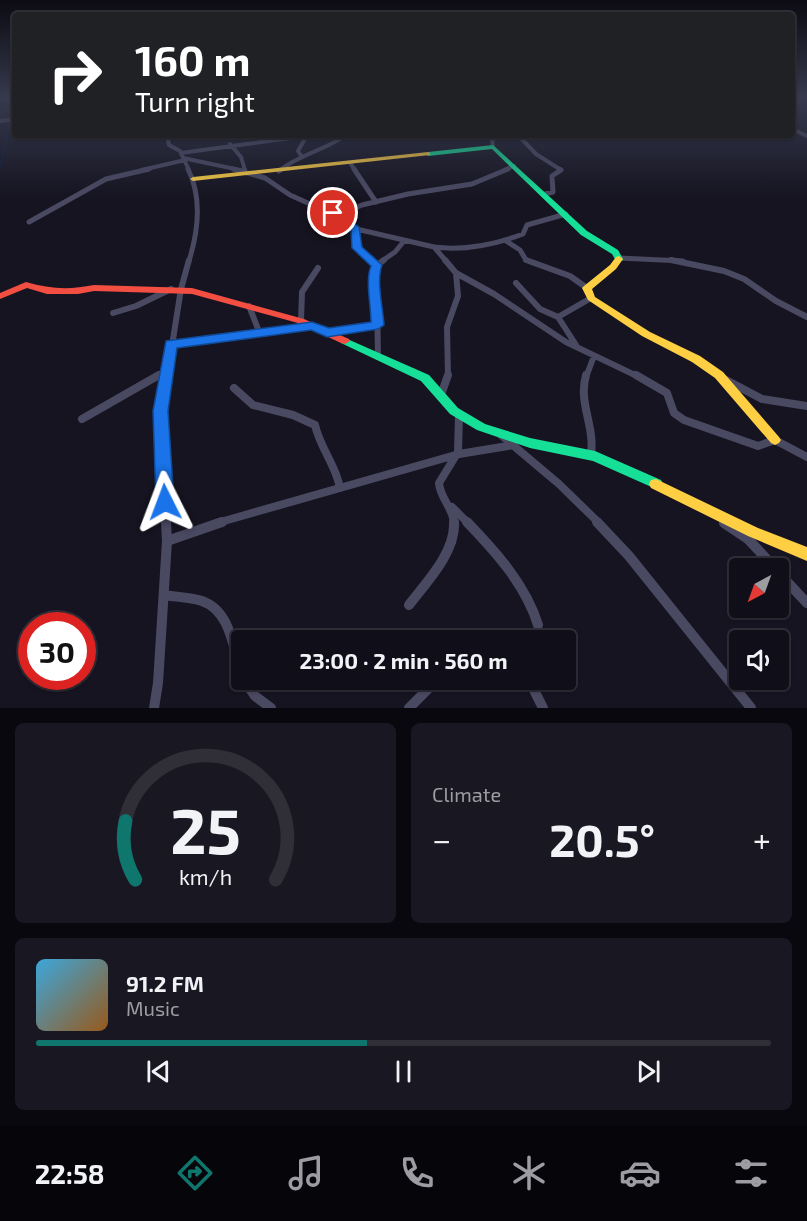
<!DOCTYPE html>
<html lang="en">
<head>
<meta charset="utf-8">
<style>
	:root { --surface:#100f19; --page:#191822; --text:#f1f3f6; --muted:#9c9ca2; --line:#302f38; --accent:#0f766e }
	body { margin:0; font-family:"Exo 2",sans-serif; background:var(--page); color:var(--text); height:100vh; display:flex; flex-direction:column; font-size:22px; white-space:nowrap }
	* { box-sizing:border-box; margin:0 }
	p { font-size:20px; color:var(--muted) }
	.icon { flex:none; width:33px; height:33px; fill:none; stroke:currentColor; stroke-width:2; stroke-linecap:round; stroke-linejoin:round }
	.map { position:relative; height:708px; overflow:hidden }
	.side { display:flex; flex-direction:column; gap:15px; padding:15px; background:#09080e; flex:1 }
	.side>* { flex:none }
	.top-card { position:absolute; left:12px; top:12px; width:783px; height:126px; border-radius:6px; box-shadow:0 2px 4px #0004,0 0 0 2px var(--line); background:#202124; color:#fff; overflow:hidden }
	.needle { width:39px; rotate:221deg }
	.controls { position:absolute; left:729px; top:558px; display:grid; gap:12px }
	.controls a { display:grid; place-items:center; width:60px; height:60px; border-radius:6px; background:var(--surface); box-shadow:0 2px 4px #0004,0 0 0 2px var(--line); font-size:30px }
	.speed { position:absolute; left:18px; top:612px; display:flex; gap:12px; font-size:30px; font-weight:700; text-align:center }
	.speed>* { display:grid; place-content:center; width:78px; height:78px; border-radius:50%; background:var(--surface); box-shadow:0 2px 4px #0004,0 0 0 2px var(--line); line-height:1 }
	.speed .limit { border:9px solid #d22; background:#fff; color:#111 }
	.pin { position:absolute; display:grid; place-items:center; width:51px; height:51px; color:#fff; margin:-26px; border:3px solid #fff; border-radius:50%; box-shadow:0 2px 6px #0007 }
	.me { position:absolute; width:66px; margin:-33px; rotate:357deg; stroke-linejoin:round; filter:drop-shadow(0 0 4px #0008) }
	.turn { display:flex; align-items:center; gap:21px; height:126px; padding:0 24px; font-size:27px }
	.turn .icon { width:78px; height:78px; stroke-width:2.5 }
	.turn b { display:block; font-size:42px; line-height:51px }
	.big { font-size:45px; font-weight:700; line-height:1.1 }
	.side .card { flex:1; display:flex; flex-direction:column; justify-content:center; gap:9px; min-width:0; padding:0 21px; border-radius:9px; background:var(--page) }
	.side .dial { align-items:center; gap:0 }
	.dial svg { height:156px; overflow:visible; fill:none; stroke:var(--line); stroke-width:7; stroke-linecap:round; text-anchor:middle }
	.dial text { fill:var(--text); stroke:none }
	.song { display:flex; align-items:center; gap:18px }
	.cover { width:72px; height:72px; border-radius:9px; background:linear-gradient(135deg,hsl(200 70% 55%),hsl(30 70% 35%)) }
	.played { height:6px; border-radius:3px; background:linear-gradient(90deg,var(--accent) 45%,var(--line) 45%) }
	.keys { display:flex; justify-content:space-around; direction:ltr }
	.heat { display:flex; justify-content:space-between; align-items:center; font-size:33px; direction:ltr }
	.side .tiles { flex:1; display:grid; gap:15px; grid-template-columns:1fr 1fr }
	.card:last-child { grid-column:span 2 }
	.trip { position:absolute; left:231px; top:630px; width:345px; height:60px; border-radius:6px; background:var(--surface); box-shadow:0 2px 4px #0004,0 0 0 2px var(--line); font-weight:700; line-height:60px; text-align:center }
	.menu { display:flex; height:96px; justify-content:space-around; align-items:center; background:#06060a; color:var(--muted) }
	.menu .icon { width:42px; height:42px }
	.menu .current { color:var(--accent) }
	.menu b { font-size:27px; color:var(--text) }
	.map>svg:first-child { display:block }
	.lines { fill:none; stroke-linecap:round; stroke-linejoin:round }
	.stream { stroke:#0b1e41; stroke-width:1.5 }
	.street-far4 { stroke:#4a4962; stroke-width:4 }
	.street-far3 { stroke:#4a4962; stroke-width:5 }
	.street-far2 { stroke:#4a4962; stroke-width:6 }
	.street-far1 { stroke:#4a4962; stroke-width:8 }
	.street { stroke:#4a4962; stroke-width:10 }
	.fast { fill:#16e098; fill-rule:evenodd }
	.slow { fill:#ffcf43; fill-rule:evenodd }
	.jam { fill:#f24e42; fill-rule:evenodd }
	.route { fill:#1a73e8; stroke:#114b97; stroke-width:1.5 }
</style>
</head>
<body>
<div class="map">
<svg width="807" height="708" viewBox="0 0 807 708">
	<rect width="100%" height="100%" fill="#161421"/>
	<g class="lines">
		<!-- stream -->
		<path class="stream" d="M0 168 15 98"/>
		<!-- street-far4 -->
		<path class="street-far4" d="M0 121 15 119
			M792 129 807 136
			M167 135 169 145 180 151 189 170
			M518 135 536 154 561 170
			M99 137 108 135
			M230 144 241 157 245 170
			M493 147 492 139 513 135
			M181 153 306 136 346 135
			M302 157 298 151 306 137
			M183 158 240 170
			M350 163 355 170
			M142 170 185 160
			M280 170C300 154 326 150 346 135
			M504 170 514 166"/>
		<!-- street-far3 -->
		<path class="street-far3" d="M188 169C202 197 198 232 189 261
			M233 169 265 178 290 195 337 216 352 228 434 247 446 261
			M244 169 245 172
			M354 169 376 202
			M279 171 282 169
			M545 194 553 192 552 176 561 170 559 169
			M337 216 362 205 408 194 472 184 508 169
			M29 222 106 179 149 169
			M356 229 357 248 373 261
			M506 241 520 250 526 260 529 261
			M434 247C466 251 494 245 523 234L527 225 566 214
			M619 258 683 261
			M382 261 395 252 404 241"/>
		<!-- street-far2 -->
		<path class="street-far2" d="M371 260 377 265
			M445 260 456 273 494 294 566 342 639 377
			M526 260 570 276 587 288
			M671 260 724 271 744 279 776 301 807 317
			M516 283 540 309 558 317
			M249 306 260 334
			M113 313 136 306 171 289
			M301 321 302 292 318 268
			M327 333 378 325
			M171 344 312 326
			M576 345 558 317 591 298
			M378 357 377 296 373 276 377 265 384 260
			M157 377 167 370
			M167 377 181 289 189 260
			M448 377 447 327 458 296 456 273
			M586 377 594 356"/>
		<!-- street-far1 -->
		<path class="street-far1" d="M586 375C578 403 595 426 591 454
			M636 375 667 393 674 413 684 420 758 446 775 440 807 457
			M726 380 762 399 807 406
			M234 388 253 405 293 415 315 425C320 448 336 465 340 488
			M441 395 448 375
			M82 419 159 375
			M501 435 559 484 599 523
			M452 507 468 523
			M166 523 161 412 167 375
			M217 523 459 454 514 445
			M454 523C453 508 440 498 439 483L458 452 459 415"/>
		<!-- street -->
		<path class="street" d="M467 522C495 551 526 585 538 625
			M597 522 629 556 751 708
			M724 523 748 539 775 568
			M167 541 222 522
			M778 572 807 603
			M164 595C176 597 190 597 202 601 231 611 233 649 242 674
			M409 605C426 583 456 552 454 522
			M244 680 255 696 271 708
			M529 680 543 708
			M154 708 158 683 167 541 166 522
			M409 708 437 680"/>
		<!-- fast -->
		<path class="fast" d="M493 145 587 231 618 250 623 259 622 261H616L612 254 581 235 492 149 428 156 425 154 428 152Z
			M345 338 429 375 458 408 485 424 530 438 595 451 661 480 663 484 661 488 656 489 593 461 530 448 477 430 450 414 421 381 341 343 340 341Z"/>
		<!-- slow -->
		<path class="slow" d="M428 152 430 153V155L193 181 190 179 193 177Z
			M619 256 623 259 616 269 592 289 595 297 650 332 700 356 723 372 779 437 781 440 779 443 775 445 771 443 715 378 692 362 642 336 588 300 582 288 584 286 610 265 616 257Z
			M656 479 758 528 807 547V561L748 536 651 488 649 484 651 480Z"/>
		<!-- jam -->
		<path class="jam" d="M26 282C50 289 69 290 94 285L192 288 304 319 349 339 350 341 345 344 341 343 298 323 192 294 94 291 78 294H47L27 288 0 299V293Z"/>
	</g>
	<!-- sky -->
	<linearGradient id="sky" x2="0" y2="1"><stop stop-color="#0c0b12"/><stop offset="0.5" stop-color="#363a4e"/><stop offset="1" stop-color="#363a4e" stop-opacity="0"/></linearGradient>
	<rect width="807" height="197" fill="url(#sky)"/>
	<!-- route -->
	<path class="route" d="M330 211H337L359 227 362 247 382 265C376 281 383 307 384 325L378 329 327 337 311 330 177 348 168 411 174 502 171 507 165 509 159 507 156 502 153 411 166 341 312 322 329 328 371 322C371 305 365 280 371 266L352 248 351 230 330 216Z"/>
</svg>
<div class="controls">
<a><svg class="needle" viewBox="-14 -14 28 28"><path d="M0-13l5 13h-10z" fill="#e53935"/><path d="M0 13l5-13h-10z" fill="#9c9ca2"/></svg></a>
<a><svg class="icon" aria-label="sound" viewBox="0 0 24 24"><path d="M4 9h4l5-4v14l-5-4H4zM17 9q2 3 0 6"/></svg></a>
</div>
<div class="speed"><div class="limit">30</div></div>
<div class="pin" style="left:333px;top:213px;background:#d93025"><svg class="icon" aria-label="arrive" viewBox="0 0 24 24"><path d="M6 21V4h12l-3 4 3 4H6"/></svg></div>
<svg class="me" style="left:165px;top:502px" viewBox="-20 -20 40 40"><path d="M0-17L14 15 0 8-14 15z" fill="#1a73e8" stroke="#fff" stroke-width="4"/></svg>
<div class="trip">23:00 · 2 min · 560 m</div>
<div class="top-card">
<div class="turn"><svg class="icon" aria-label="right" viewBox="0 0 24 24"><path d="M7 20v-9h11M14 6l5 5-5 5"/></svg><div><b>160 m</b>Turn right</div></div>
</div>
</div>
<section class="side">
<div class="tiles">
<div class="card dial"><svg viewBox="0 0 100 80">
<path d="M14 69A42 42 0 1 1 86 69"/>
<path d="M14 69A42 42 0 0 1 9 39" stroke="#0f766e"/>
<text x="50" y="56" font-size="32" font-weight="700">25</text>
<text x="50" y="72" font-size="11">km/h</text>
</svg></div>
<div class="card"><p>Climate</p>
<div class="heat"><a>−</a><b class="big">20.5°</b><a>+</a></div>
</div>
<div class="card">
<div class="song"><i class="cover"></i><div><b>91.2 FM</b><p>Music</p></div></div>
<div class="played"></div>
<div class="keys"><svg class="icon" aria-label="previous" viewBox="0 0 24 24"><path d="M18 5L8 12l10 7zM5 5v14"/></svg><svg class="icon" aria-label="pause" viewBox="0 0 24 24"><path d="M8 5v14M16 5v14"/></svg><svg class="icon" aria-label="next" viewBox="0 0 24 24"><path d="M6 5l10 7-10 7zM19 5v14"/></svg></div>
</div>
</div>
</section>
<nav class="menu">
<b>22:58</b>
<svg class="icon current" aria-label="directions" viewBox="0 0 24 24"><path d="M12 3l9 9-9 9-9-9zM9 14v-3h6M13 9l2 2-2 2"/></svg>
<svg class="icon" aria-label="music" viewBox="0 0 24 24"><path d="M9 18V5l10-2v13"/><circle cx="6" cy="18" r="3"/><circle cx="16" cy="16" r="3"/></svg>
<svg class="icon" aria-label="phone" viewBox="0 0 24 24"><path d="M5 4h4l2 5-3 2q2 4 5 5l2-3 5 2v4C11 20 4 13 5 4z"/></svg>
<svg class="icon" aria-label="climate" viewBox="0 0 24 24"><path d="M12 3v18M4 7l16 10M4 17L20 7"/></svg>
<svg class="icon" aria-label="car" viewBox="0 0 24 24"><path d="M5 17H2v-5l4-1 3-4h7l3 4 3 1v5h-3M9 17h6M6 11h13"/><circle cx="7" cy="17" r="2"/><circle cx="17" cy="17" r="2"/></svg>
<svg class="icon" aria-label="filters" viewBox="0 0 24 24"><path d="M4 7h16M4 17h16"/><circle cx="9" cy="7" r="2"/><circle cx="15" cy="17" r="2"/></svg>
</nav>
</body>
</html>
